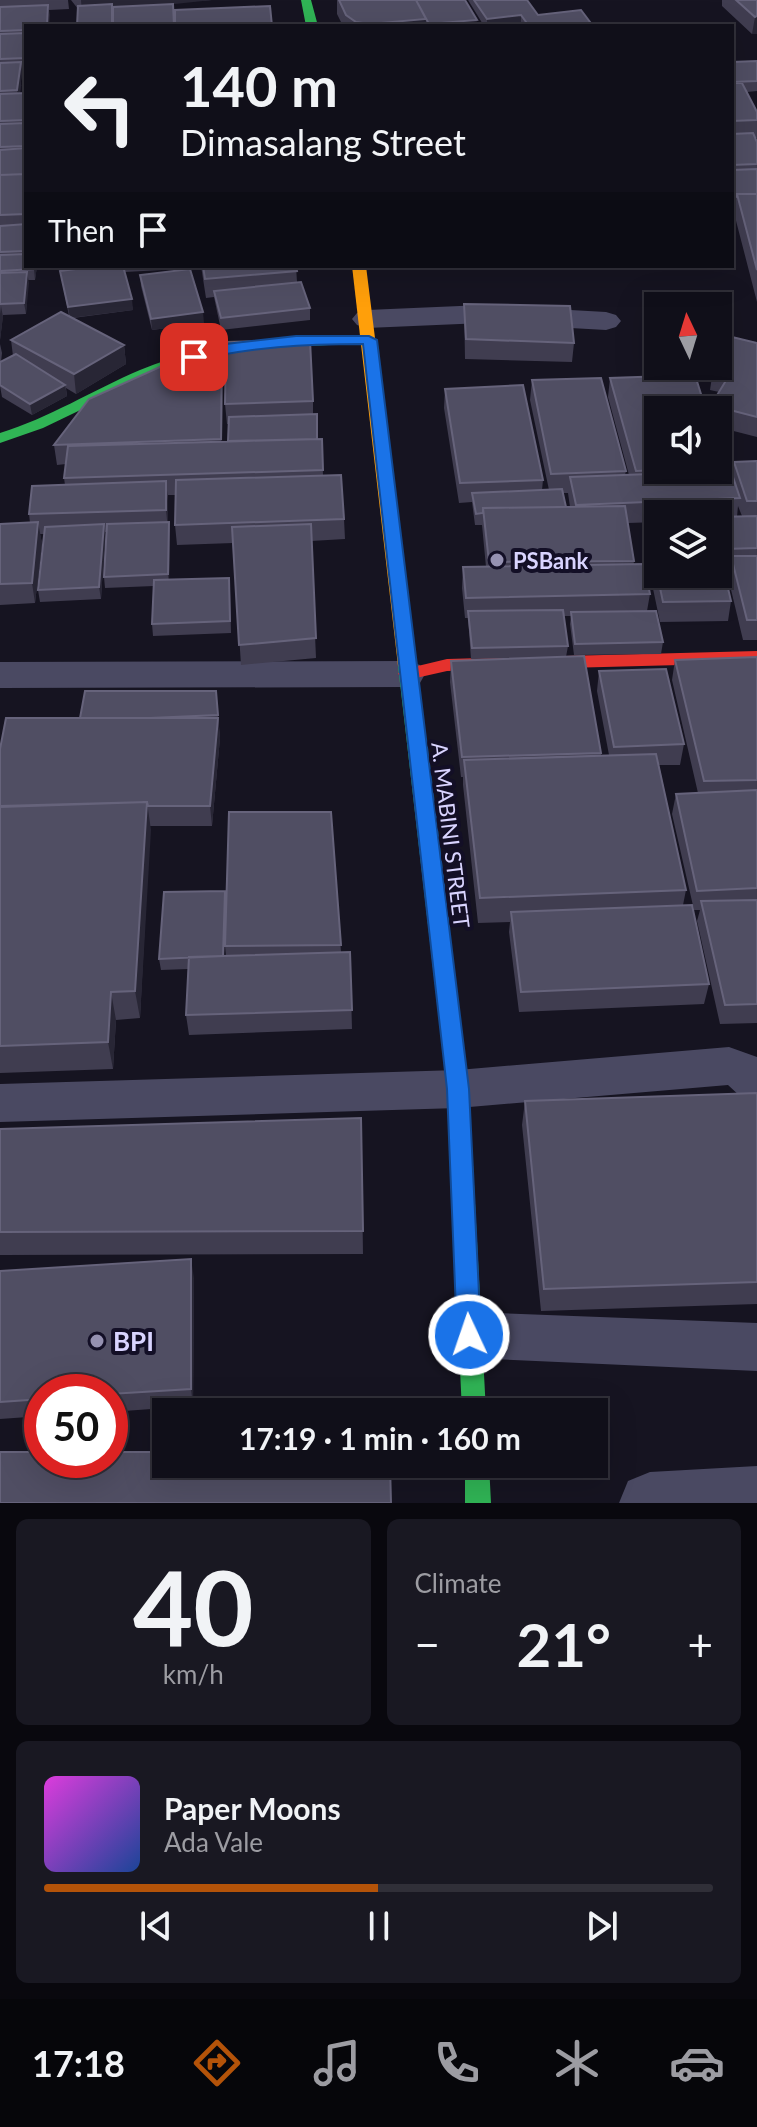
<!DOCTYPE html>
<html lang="en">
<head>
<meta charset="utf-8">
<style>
	:root { --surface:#100f19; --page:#191822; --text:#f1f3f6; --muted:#9c9ca2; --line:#302f38; --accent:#b45309 }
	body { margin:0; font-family:Lato,sans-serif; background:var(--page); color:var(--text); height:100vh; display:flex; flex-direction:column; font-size:30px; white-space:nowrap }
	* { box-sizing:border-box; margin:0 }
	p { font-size:26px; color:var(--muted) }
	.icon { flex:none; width:44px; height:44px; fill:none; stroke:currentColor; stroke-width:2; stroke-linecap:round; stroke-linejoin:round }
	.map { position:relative; height:1503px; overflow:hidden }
	.panel { display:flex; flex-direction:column; gap:16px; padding:16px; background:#09080e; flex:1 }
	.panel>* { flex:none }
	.guide { position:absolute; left:24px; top:24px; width:710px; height:244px; border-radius:0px; box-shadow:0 8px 32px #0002,0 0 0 2px var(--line); background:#100f19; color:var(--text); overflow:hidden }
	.needle { width:52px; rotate:356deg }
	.controls { position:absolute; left:644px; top:292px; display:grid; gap:16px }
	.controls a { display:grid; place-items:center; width:88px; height:88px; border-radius:0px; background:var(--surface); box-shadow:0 8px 32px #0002,0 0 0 2px var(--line); font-size:40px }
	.speed { position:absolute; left:24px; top:1374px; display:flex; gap:16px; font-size:40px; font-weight:700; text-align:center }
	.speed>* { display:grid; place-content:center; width:104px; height:104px; border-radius:50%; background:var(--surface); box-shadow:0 8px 32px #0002,0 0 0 2px var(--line); line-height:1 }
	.speed .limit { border:12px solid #d22; background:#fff; color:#111 }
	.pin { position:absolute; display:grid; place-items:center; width:68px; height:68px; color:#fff; margin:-34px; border-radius:16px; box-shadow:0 4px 12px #0006 }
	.me { position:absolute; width:88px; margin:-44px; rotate:357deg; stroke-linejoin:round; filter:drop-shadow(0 0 6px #0008) }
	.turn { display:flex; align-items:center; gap:28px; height:168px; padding:0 24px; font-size:36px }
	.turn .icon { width:104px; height:104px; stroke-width:2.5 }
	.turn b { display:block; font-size:56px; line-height:68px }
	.then { display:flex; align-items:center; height:76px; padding:0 24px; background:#0003; gap:16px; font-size:30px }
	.big { font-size:60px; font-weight:700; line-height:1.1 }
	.panel .widget { flex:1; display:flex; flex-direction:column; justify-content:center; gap:12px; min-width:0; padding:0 28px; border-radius:12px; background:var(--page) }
	.panel .dial { align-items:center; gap:0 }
	.dial b { font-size:104px; line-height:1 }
	.song { display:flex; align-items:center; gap:24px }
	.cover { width:96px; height:96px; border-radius:12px; background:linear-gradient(135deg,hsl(300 70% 55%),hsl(220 70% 35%)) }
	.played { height:8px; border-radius:4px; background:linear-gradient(90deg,var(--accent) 50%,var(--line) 50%) }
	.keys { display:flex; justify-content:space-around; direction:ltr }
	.heat { display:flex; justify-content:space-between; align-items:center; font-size:44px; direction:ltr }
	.panel .tiles { flex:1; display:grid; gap:16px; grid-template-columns:1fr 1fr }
	.widget:last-child { grid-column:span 2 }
	.trip { position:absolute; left:152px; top:1398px; width:456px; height:80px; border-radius:0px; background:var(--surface); box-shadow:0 8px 32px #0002,0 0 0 2px var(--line); font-weight:700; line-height:80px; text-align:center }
	.tabs { display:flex; height:128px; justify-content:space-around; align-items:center; background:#06060a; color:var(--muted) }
	.tabs .icon { width:56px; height:56px }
	.tabs .selected { color:var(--accent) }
	.tabs b { font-size:36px; color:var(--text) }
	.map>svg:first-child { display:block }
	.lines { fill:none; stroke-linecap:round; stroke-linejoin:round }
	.lane { fill:#4a4962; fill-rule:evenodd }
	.street { fill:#4a4962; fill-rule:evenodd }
	.fast { fill:#30b455; fill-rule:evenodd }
	.slow { fill:#ff9f0a; fill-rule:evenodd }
	.jam { fill:#e5322d; fill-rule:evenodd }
	.wall { fill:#403d50; fill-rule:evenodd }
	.shaded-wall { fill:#282635 }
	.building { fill:#504e63; stroke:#66637b; stroke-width:2 }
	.route { fill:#1a73e8; stroke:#114b97; stroke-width:2 }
	.poi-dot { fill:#9591b1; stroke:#130f26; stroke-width:3 }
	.labels { text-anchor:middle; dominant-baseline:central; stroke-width:8; stroke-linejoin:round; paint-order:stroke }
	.poi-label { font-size:22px; font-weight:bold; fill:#d9d4ff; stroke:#130f26; text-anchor:start }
	.street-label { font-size:22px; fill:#d9d4ff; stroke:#130f26 }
	.near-poi-label { font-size:26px; font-weight:bold; fill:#d9d4ff; stroke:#130f26; text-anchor:start }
</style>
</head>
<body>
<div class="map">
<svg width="757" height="1503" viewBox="0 0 757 1503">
	<rect width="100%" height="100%" fill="#161421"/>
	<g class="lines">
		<!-- lane -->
		<path class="lane" d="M483 305 606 312 616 315 621 321 616 327 606 330 483 323 367 328 357 325 352 319 357 313 367 310Z
			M407 661 420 665 425 674 420 683 407 687 0 688V662Z
			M729 1047 757 1057V1103L741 1097 728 1085 458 1108 0 1122V1084L458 1070Z
			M469 1312 757 1323V1371L469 1358 451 1352 444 1335 451 1318Z"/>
		<!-- street -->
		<path class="street" d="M757 1466V1503H619L628 1481 650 1472Z"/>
		<!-- fast -->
		<path class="fast" d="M301 0H311L318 26H306Z
			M369 336 374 337V343L284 347 202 359 151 376 43 428 0 443V433C49 418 93 390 140 370 213 340 291 336 369 336Z
			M407 660 416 666 469 1089 486 1412H462L447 1089 398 666Z
			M465 1464H489L491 1503H465Z"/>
		<!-- slow -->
		<path class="slow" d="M352 266H366L416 666 407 672 398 666Z"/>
		<!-- jam -->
		<path class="jam" d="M757 651V663L447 671 407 680 398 674 401 670 447 659Z"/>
	</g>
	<!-- wall -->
	<path class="wall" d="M0 0H68L69 9 49 10V26H26V266H37L35 280H28L26 314 3 315 0 340ZM22 68H25L23 85 24 94H20Z
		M71 0H212L78 9Z
		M337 0H465L476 26H343L337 14Z
		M468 0H527L538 15 593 26H484Z
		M722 0H757V34H752L722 6Z
		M757 61V91L747 92 757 112V138H755L757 141V139V302L734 213 735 208H732V62Z
		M65 266H180V269L125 272 133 310 73 318 124 345 126 364 76 394 66 388 67 396 32 415 2 397 0 386V344L2 353 1 362 13 356 11 340 69 316 60 271 66 270Z
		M201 266H296L297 282 310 308V320L221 330 214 297 206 298Z
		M140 275 204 323 152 330 141 286Z
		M464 304 574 343 572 362 465 359Z
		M757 343V437L718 427V410H711V405L719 392 710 390 713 370Z
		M223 364 222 442 228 441 229 424H227L225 404 313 401V414L317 439H322L323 476 344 519 345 539 311 541 316 658 241 665 233 543 177 545 175 525 176 495H168V522L170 533 169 580 230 589 231 633 153 636 152 624 154 586 105 588 104 577 106 532H105L101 599 40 602 38 590 44 534H40L42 543 35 603 0 605V524L30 523 29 514 65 485 64 478 66 464 57 465 54 445Z
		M610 378 658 470H718V448L724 467 723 471 732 474 734 462 757 461V640H743L728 577 731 561H723L718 546V514H658V522L628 523 634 564 650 594 647 611 663 642 661 654 574 655 570 624 571 616H564L568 646 566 657 601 753V755H609L597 691 599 671 684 744 680 765H659L686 890 683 905 709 984 704 1004 519 1012 509 932 510 922 478 923 463 785V777H461L450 682 451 661 544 658 471 659 468 618H465L462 588 463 567H486L482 525H475L472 502 459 503 444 408 445 389 543 480 542 490H549L530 400 532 380 626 471 625 475H629L608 397ZM563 493H568L570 507H566ZM738 506 742 516 737 517Z
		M647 526 731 601 728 621 660 622 644 546Z
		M757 657V1023L720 1024 697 921 700 910H694L672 814 676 794 698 793 672 680 675 660Z
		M216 691 220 738 212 826H150L140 1018 116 1020 113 1069 0 1073V749L80 718Z
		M331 812 341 952H350L352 1029 189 1035 186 1015 188 969 161 970 159 959 225 891 226 902 224 956H226L225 946Z
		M757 1093V1304L541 1311 522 1125 525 1101Z
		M361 1118 363 1254 0 1255V1129Z
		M0 1271 194 1278 193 1406 110 1412V1392H42V1416L0 1419Z"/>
	<!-- shaded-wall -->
	<path class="shaded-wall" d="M81 0H212L82 14Z
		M48 5 50 15 49 26H47Z
		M521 15V26H487V19Z
		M757 16V34H752L755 17Z
		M426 19V26H370V24Z
		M477 20 476 26H429V24Z
		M21 62 22 72 19 100 17 90Z
		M34 266H37L35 280 34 269Z
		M27 272 29 283 26 314 24 303Z
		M132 299 133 310 70 318 68 307Z
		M1 306 3 317 0 340V314Z
		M203 312 204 323 152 330 151 319Z
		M124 345 126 364 76 394 74 374Z
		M222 345 223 364 222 459 221 439Z
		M65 385 67 396 32 415 30 404Z
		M166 481 168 501V530L166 510Z
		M38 522 42 543 35 603 32 583Z
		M169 522 170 533 169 586 168 574Z
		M104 524 105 535 101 599 99 587Z
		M218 718 220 738 212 826 210 806Z
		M147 802 151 830 140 1018 135 991Z
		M225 891 226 902 224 968 223 957Z
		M111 992 116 1020 113 1069 108 1042Z
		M191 1259 194 1278 193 1406 191 1389Z"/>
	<!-- building -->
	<path class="building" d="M339 0H416L426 19 370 24 356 22 346 15Z
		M416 0H465L477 20 429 24Z
		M474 0H527L538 15 581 10 593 26H529L521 15 487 19Z
		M736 0H757V16L755 17Z
		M112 4V26H77L78 6Z
		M173 4 174 26H113V7Z
		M48 5 47 26H26V30L0 31V7Z
		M270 6 272 26H175V10Z
		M26 33V58L0 59V34Z
		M26 60V85H23Z
		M757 61V81L732 82V62Z
		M21 62 17 90 0 91V63Z
		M732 83H742L757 112V120L732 121Z
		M26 93V120L0 121V94Z
		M26 123V146L0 147V124Z
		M753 133 757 142V164L732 165V134Z
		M26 148V174L0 175V150Z
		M757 169V194H737L736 197 732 198V170Z
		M26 174V214L0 215V175Z
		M737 194H757V270Z
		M26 224V251L0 252V226Z
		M26 254V266H34V269L0 271V255Z
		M99 266H123L132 299 68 307 60 271Z
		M203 266H296L297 271 205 279Z
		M190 269 203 312 151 319 140 275Z
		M27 272 24 303 0 304V273Z
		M301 282 310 308 221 318 214 291Z
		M464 304 570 306 574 343 466 339Z
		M61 312 124 345 74 374 11 340Z
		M732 337 757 343V417L711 405 730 374 713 370 715 366H718V361Z
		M310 340 313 401 225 404 226 342Z
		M222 345 221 439 54 445 89 399 193 352Z
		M16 354 65 385 30 404 0 385V362Z
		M695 375 706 410H658V470L636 471 610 378Z
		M601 378 626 471 551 474 532 380Z
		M523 385 543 480 460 483 445 389Z
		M317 414V439L228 441 229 417Z
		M322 439 323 470 64 478 68 446Z
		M718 448 724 467H718Z
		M757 461V501H747L734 462Z
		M731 471 740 498 576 505 570 477Z
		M341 475 344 519 175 525 176 480Z
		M166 481V510L29 514 32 486Z
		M562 489 566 507 483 508V513L476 514 472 493Z
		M625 506 634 561 489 562 483 508Z
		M757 516V548L725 549 718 528V517Z
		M38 522 32 583 0 584V524Z
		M169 522 168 574 104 577 107 524Z
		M104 524 99 587 38 590 45 527Z
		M311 524 316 638 239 645 232 527Z
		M658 525V574H718V546L731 601 663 602 647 526Z
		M731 556H757V620H747Z
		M644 564 650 594 466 598 463 567Z
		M229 578 230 621 152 624 154 580Z
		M563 610 568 646 472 648 468 611Z
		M656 611 663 642 575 644 571 612Z
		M584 656 601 753 462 757 451 661Z
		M757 657V780L704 781 675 660Z
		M666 669 684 744 614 747 599 671Z
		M85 691H216L218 715 150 718H80Z
		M6 718H218L210 806H148L147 802 0 806V749Z
		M656 754 686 890 480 898 464 760Z
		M757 790V888L697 891 676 794Z
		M147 802 135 991 111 992 108 1042 0 1046V807Z
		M229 812H331L341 945 225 946Z
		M225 891 223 956 159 959 164 892Z
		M757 900V1004L725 1005 701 901Z
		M692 905 709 984 521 992 511 912Z
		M350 952 352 1010 186 1015 189 957Z
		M757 1093V1282L544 1289 525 1101Z
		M361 1118 363 1231 0 1232V1129Z
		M191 1259V1389L110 1394V1392H42V1399L0 1402V1271Z
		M0 1452H42V1460H110V1452H166V1464H390L391 1503H0Z"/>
	<!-- route -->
	<path class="route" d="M296 336H369L377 340 469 1089 481 1335 477 1343 469 1346 461 1343 457 1335 447 1089 363 344C305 344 250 347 194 361L187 357 217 345Z"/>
	<!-- markers -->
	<g class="poi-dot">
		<circle cx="497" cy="560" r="8"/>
		<circle cx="97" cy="1341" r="8"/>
	</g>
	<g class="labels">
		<!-- poi labels -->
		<g class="poi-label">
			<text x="513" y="560">PSBank</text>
		</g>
		<!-- street labels -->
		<g class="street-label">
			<text transform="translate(451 835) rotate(83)">A. MABINI STREET</text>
		</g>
		<!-- near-poi labels -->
		<g class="near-poi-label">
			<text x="113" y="1341">BPI</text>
		</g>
	</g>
</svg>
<div class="controls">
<a><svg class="needle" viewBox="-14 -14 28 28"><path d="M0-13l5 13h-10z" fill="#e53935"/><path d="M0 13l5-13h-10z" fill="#9c9ca2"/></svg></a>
<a><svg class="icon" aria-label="sound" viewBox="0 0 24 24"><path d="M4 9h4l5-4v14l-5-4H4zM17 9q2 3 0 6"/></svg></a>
<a><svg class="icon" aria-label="layers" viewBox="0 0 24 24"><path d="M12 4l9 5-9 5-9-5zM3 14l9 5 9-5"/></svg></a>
</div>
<div class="speed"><div class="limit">50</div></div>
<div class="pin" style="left:194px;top:357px;background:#d93025"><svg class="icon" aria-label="arrive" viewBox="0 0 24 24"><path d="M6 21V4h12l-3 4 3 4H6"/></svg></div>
<svg class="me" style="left:469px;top:1335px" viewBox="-20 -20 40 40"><circle r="17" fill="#1a73e8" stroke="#fff" stroke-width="3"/><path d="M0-11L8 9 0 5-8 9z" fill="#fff"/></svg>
<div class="trip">17:19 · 1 min · 160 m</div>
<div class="guide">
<div class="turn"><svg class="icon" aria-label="left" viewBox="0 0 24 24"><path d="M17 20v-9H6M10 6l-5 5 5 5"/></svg><div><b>140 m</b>Dimasalang Street</div></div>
<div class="then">Then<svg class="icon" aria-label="arrive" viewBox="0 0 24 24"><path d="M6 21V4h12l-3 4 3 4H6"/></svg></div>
</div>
</div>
<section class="panel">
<div class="tiles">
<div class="widget dial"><b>40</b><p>km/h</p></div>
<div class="widget"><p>Climate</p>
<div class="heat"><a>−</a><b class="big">21°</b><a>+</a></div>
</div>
<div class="widget">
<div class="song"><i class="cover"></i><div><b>Paper Moons</b><p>Ada Vale</p></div></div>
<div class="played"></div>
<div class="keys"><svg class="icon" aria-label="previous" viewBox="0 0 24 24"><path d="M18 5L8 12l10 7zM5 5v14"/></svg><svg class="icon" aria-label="pause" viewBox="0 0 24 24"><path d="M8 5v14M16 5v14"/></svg><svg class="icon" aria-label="next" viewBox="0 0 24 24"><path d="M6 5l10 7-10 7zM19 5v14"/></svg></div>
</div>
</div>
</section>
<nav class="tabs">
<b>17:18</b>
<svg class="icon selected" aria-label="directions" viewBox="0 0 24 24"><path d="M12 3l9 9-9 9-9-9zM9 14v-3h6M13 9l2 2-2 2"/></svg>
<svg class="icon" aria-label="music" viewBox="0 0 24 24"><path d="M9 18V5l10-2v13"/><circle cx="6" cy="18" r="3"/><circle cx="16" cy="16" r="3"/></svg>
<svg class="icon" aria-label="phone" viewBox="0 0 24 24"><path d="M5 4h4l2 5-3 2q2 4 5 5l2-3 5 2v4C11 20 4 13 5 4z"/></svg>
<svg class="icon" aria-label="climate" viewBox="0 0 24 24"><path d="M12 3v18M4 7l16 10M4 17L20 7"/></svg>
<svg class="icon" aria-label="car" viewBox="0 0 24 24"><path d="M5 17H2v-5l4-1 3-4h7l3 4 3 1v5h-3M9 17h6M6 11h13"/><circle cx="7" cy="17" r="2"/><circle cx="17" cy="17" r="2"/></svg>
</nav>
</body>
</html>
